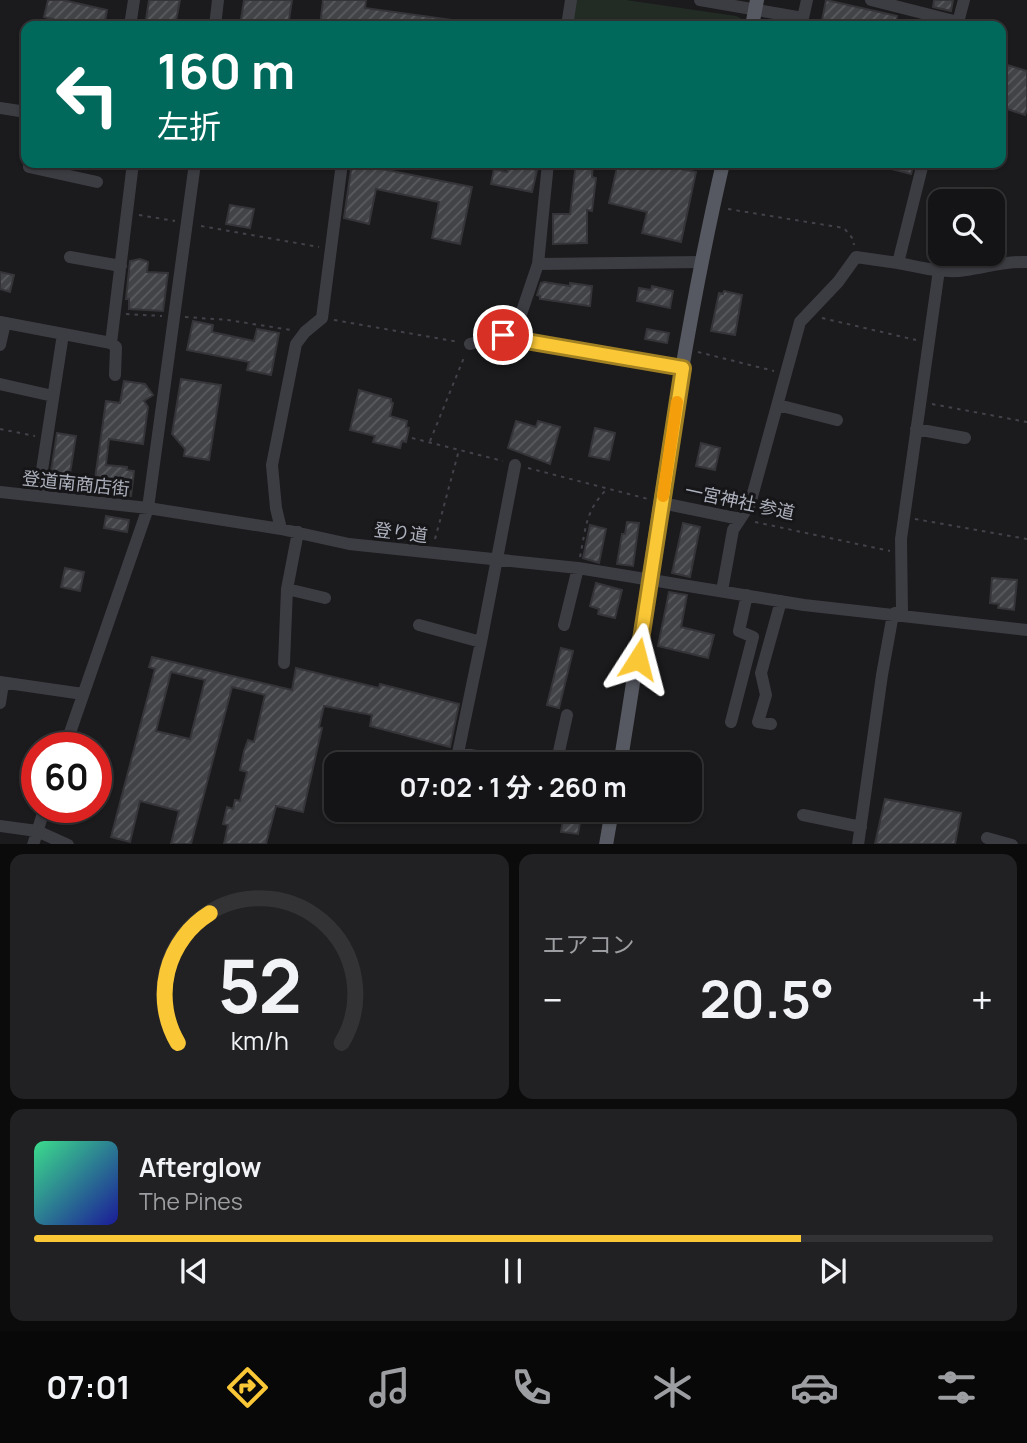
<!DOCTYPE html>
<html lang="ja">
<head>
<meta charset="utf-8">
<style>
	:root { --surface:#141416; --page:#212123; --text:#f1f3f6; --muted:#9d9ea1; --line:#333335; --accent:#fac736 }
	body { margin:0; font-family:Manrope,"Noto Sans JP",sans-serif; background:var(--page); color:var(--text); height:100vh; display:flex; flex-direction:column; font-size:26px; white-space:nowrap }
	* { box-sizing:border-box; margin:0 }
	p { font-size:23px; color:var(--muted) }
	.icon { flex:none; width:38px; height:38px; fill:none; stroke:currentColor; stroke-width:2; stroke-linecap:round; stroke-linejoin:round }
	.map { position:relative; height:844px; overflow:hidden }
	.details { display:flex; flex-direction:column; gap:10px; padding:10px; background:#0b0b0c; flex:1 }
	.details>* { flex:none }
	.guide { position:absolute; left:21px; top:21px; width:985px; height:147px; border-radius:14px; box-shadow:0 2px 5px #0004,0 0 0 2px var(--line); background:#00695c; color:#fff; overflow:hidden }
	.fabs { position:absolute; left:928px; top:189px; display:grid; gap:14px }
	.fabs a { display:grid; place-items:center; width:77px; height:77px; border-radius:14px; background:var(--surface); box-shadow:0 2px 5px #0004,0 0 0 2px var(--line); font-size:35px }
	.speed { position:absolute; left:21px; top:732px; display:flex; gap:14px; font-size:35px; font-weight:700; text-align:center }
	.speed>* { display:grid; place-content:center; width:91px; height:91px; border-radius:50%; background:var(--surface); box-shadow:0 2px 5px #0004,0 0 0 2px var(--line); line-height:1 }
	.speed .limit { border:10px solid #d22; background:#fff; color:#111 }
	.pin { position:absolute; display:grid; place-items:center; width:60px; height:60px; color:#fff; margin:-30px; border:4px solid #fff; border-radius:50%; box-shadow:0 2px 7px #0007 }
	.me { position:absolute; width:77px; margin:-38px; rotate:9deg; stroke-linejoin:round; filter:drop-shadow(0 0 5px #0008) }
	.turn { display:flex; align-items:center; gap:24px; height:147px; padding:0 21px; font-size:32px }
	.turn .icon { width:91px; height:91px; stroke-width:2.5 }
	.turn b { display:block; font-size:49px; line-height:60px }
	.big { font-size:52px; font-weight:700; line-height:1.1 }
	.details .tile { flex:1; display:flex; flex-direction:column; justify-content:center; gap:10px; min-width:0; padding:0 24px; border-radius:14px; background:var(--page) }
	.details .dial { align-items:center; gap:0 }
	.dial svg { height:182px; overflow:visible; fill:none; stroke:var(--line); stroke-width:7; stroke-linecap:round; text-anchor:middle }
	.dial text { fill:var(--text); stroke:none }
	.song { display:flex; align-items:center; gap:21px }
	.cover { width:84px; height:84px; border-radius:10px; background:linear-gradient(135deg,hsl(150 70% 55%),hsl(240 70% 35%)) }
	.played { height:7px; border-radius:4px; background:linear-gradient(90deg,var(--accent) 80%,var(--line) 80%) }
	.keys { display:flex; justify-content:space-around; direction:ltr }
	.heat { display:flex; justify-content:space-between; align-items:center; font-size:38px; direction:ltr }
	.details .tiles { flex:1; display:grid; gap:10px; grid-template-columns:1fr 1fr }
	.tile:last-child { grid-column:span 2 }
	.trip { position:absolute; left:324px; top:752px; width:378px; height:70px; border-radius:14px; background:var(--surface); box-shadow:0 2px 5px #0004,0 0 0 2px var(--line); font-weight:700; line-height:70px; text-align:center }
	.dock { display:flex; height:112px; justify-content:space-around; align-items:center; background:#080809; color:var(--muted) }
	.dock .icon { width:49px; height:49px }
	.dock .on { color:var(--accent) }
	.dock b { font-size:32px; color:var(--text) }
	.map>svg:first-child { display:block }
	.park { fill:#222c24 }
	.building { fill:url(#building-hatch); stroke:#353539; stroke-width:2; fill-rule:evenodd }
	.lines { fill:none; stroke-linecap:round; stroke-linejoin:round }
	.path { stroke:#42434a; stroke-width:2; stroke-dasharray:3.5 5; stroke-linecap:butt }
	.minor { stroke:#3c3c43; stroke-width:12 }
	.major { stroke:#575962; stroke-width:14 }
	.route-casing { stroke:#a28123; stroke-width:18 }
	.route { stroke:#fac736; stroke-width:12 }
	.slow { stroke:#f59e0b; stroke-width:12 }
	.labels { text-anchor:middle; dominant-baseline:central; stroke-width:6; stroke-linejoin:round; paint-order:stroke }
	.street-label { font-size:18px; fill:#adb1bd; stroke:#161618 }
</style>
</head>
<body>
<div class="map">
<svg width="1027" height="845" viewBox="0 0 1027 845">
	<defs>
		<pattern id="building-hatch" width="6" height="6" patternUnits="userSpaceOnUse" patternTransform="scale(1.75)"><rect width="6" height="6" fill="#424347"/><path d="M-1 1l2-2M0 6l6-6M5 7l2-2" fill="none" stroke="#5b5c60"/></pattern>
	</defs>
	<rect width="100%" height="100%" fill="#1b1b1d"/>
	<!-- park -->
	<path class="park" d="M574 0H626L736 16 742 19V26H571Z"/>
	<!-- building -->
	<path class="building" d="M48 0H63L107 10 104 26H82L44 17Z
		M149 0H180L175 26H145Z
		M244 0H292L288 26H240Z
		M323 0H366L365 8 453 20V26H320Z
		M826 0 897 16 895 26H821Z
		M934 0H953L951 11 933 7Z
		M1001 63 1027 71V108L1025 115 1001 107Z
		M352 163 472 187 460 244 432 238 439 202 376 189 369 224 344 218Z
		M576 163H593L592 177 596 178 592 211 587 210V243L553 244V214H570Z
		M618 163H653L696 172 681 242 642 233 647 212 609 203Z
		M880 163H914L911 174 880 166Z
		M509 165 537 170 532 192 491 184 494 169 507 172Z
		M230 205 254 209 250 228 226 224Z
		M140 259 148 262 147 272 168 273 163 311 129 309V299H126L130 261Z
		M0 272 14 275 10 292 0 289Z
		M544 282 570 286V283L592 286 590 306 540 299V296L537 295 541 283Z
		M652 286 673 291 670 308 637 301 639 288 651 290Z
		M724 291 742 295 735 335 711 331 719 293 723 294Z
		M193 321 213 325 212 332 254 341 257 329 279 333 271 375 247 370 249 362 187 350Z
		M647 329 669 333 667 343 645 339Z
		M181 379 221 385 209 460 184 456 185 449 172 434Z
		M124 381 145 384 153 395 144 401 148 407 143 444 109 439 106 465 127 467V470L134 471 131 496 93 493 106 401 120 403Z
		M359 390 391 399V402L393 403 390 416 407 421 406 427 409 428 406 442 402 441 400 448 373 442 375 436 350 430Z
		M516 421 536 427 538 421 560 427 550 464 508 448Z
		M595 428 615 433 609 460 589 456Z
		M57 433 76 436 68 486 49 484Z
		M701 443 720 448 715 470 696 466Z
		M106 516 129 520 127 532 104 528Z
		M627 522 639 523 633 566 617 564 622 534H625Z
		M683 523 700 527 690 577 672 573Z
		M590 525 606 529 599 563 583 558Z
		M65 568 84 572 80 591 61 587Z
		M992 578 1017 580 1014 610 998 608 999 604 990 603Z
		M596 583 622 590 615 618 598 614 599 609 590 606Z
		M669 592 687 595 681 627 714 635 708 658 658 646Z
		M561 648 573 651 559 708 547 705Z
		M152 657 292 690 296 668 379 688 380 684 459 704 450 747 370 726 372 715 324 706 319 727 322 728 303 812 276 806 266 844H224L228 825 223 824 227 807 233 809 235 800 240 801 247 772 240 770 244 751 248 740 254 742 265 695 232 687 191 844H171L179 811 140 801 130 842 111 837 155 669 149 667ZM171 672 205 680 190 739 156 731Z
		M885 799 961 813 955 844H875Z
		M564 815 581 817 578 834 561 832Z"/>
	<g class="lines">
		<!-- path -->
		<path class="path" d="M728 209 844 228 853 239 854 245
			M139 215 175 221
			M201 226 319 247
			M126 314 162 316
			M185 317 228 320 291 330
			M822 318 916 340
			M334 320 459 342
			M698 352 774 371
			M932 404 1027 422
			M0 429 35 436
			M412 438 503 461
			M430 441 465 355
			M528 468 648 499
			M915 519 1027 539
			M755 522 890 551
			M435 539 459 450
			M580 557C586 528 585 511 607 489"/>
		<!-- minor -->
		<path class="minor" d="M700 0 803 18 807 0
			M871 0 958 22
			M130 26 134 0
			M215 26 218 0
			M567 26 571 0
			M957 26 964 0
			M0 108 26 112
			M30 163 29 167 97 182
			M923 163 898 263C920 267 944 274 966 270 987 267 1005 261 1027 262
			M70 257 121 266
			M538 264 701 262
			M0 322 111 343
			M503 335 509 338 683 368
			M470 344 503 335 518 323 538 264 548 163
			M0 345 5 323
			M115 375 116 347 111 343 133 163
			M0 384 53 396
			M778 405 837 420
			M916 429 965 438
			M0 492 148 508 281 529 349 544 578 568 804 605 1027 630
			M38 496 63 334
			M662 503 740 519
			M281 529 276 508 272 465 296 344 305 332 322 318 342 163
			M287 589 325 598
			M722 591 733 530 750 504 800 322 838 282 856 257 898 263
			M419 625 481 642 458 753 530 765
			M564 625 578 568
			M481 642 515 465
			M284 663 287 589 298 532
			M0 682 83 694
			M0 703 3 683
			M731 722 753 637 739 631 747 595
			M771 724 758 722 766 695 761 673 781 601
			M65 747 148 508 195 163
			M556 765 567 715
			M803 815 861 827
			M0 826 37 831 68 845
			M987 838 1012 845
			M33 845 45 807
			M858 845 882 675 893 614 902 610 901 539 939 270"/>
		<!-- major -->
		<path class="major" d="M752 26 757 0
			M620 765C653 564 677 361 723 163
			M606 845 612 810"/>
	</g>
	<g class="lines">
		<!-- route casing -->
		<g class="route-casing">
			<path id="route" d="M503 335 509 338 683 368 638 659"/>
		</g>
		<!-- route -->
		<use href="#route" class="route"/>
		<!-- slow -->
		<path class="slow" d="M663 496 677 402"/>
	</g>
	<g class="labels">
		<!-- street labels -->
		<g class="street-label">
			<text transform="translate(76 483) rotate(6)">登道南商店街</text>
			<text transform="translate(740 501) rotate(12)">一宮神社 参道</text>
			<text transform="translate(401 532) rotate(7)">登り道</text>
		</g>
	</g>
</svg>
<div class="fabs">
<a><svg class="icon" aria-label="search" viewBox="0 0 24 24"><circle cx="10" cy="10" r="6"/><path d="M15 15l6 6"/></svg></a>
</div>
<div class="speed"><div class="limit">60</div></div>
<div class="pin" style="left:503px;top:335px;background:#d93025"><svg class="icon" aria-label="arrive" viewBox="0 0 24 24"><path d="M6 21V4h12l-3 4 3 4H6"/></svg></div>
<svg class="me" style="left:638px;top:659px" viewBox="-20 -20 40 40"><path d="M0-17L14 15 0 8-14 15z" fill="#fac736" stroke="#fff" stroke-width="4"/></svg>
<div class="trip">07:02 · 1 分 · 260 m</div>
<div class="guide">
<div class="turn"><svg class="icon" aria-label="left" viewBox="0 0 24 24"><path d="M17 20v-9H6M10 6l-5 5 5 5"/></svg><div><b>160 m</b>左折</div></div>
</div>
</div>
<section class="details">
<div class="tiles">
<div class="tile dial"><svg viewBox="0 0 100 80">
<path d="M14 69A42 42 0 1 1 86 69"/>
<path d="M14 69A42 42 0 0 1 28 12" stroke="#fac736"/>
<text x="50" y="56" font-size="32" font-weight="700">52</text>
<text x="50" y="72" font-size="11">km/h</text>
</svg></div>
<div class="tile"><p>エアコン</p>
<div class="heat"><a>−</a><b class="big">20.5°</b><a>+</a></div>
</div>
<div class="tile">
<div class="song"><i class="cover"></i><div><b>Afterglow</b><p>The Pines</p></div></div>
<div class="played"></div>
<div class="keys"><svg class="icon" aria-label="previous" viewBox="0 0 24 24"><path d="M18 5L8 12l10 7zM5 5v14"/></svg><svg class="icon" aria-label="pause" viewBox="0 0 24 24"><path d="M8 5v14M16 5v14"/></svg><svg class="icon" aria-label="next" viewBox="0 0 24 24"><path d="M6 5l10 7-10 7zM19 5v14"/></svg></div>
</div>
</div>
</section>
<nav class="dock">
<b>07:01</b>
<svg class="icon on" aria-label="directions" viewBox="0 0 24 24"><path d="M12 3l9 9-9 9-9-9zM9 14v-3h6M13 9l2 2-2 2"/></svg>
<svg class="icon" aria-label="music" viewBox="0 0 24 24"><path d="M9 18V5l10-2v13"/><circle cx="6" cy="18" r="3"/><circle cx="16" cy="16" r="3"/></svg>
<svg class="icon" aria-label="phone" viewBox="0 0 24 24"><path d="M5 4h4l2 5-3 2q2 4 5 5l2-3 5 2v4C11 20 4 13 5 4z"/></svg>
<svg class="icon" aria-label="climate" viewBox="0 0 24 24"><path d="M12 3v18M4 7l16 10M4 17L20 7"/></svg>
<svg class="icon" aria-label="car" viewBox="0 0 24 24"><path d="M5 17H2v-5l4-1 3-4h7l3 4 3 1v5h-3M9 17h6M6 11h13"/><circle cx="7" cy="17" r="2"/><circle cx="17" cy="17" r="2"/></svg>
<svg class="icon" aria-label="filters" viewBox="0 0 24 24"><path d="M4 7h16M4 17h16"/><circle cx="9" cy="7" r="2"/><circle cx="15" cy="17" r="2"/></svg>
</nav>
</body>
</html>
